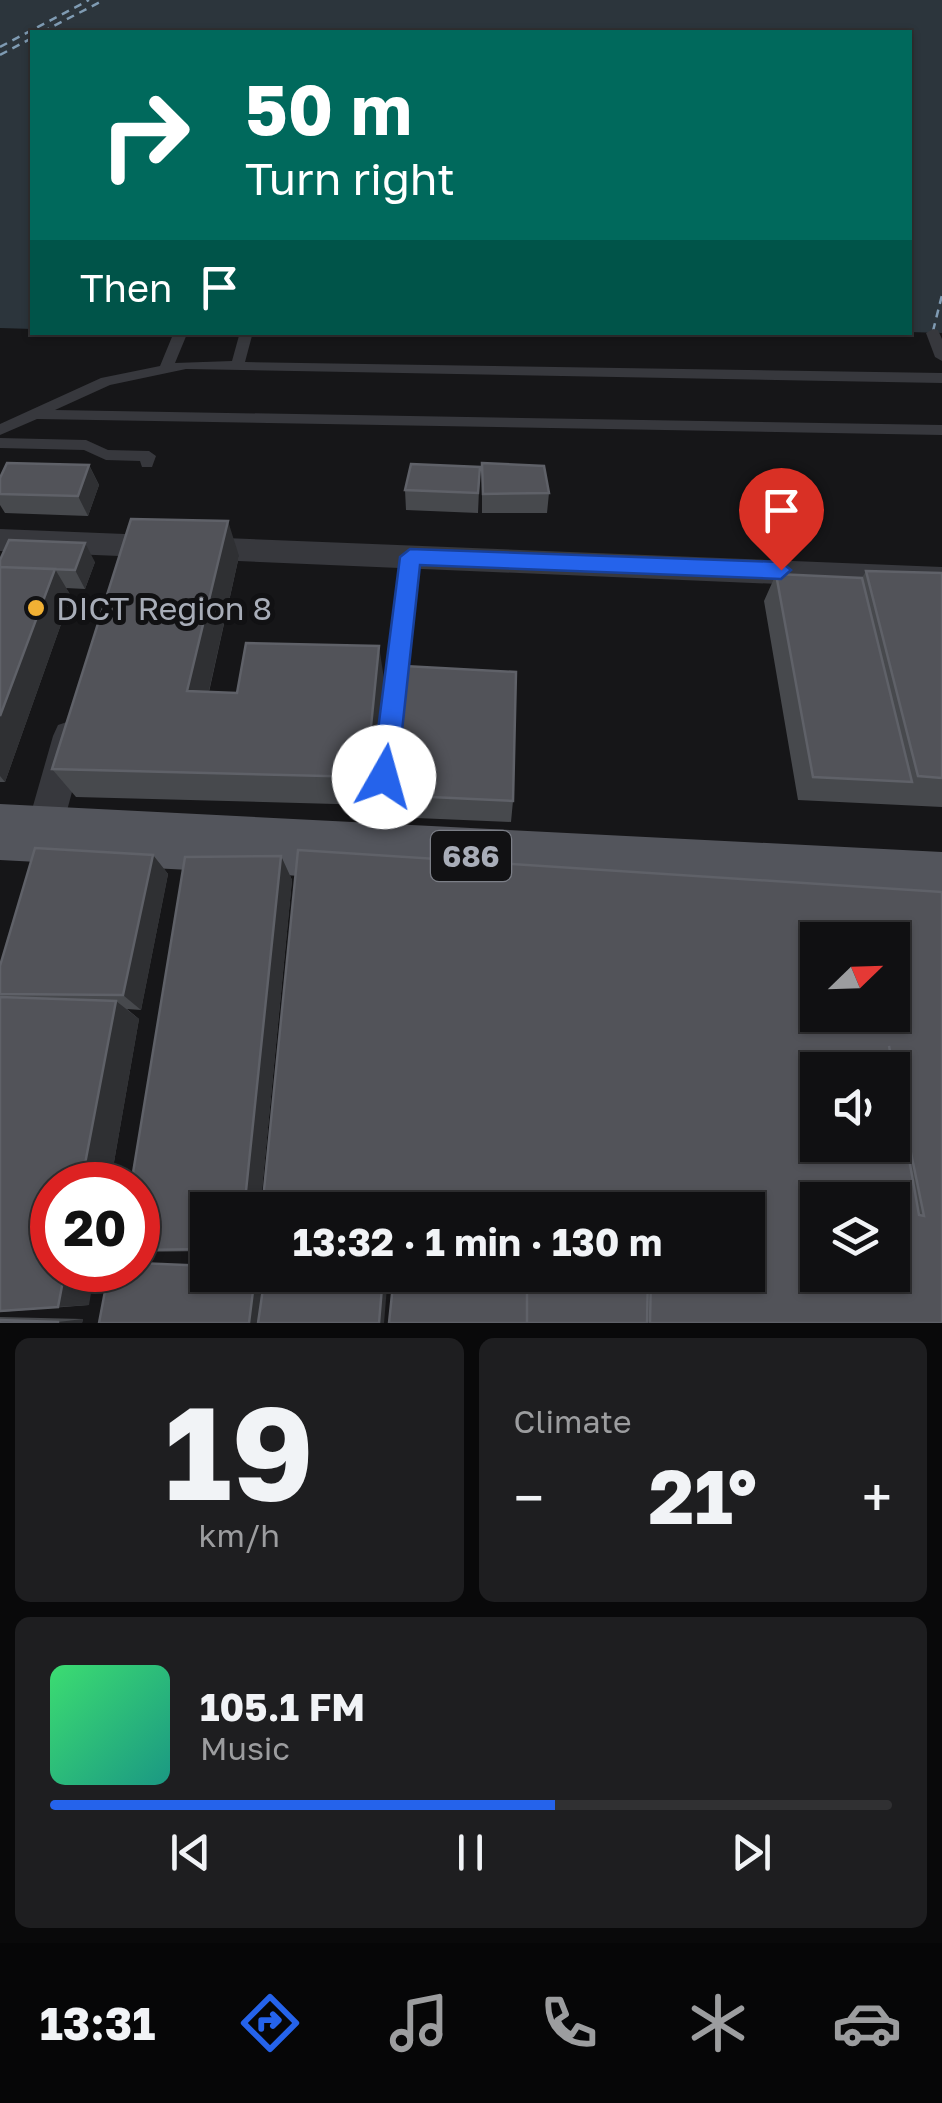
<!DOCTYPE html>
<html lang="en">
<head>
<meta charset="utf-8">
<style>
	:root { --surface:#101012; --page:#1e1e20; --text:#f1f3f6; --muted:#9c9d9f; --line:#303032; --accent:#2563eb }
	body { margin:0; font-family:"Golos Text",sans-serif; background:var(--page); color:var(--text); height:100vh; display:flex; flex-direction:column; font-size:38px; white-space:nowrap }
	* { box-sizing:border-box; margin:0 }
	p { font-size:32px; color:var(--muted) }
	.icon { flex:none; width:55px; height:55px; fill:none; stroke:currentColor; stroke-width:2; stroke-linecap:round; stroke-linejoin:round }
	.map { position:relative; height:1323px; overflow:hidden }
	.drawer { display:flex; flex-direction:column; gap:15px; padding:15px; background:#09090a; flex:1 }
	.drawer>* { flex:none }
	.top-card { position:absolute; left:30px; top:30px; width:882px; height:305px; border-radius:0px; box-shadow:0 2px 8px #0004,0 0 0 2px var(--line); background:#00695c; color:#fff; overflow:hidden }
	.needle { width:65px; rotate:67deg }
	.tools { position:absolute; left:800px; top:922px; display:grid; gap:20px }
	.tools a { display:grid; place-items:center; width:110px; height:110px; border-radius:0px; background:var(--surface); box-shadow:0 2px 8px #0004,0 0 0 2px var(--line); font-size:50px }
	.speed { position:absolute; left:30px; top:1162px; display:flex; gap:20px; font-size:50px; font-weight:700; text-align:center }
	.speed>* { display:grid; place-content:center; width:130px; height:130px; border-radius:50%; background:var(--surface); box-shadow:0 2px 8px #0004,0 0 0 2px var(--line); line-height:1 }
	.speed .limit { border:15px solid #d22; background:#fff; color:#111 }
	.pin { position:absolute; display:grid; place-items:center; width:85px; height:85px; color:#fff; margin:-102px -42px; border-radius:50% 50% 50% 0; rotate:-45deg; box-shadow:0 0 10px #0007 }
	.pin .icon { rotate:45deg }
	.me { position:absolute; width:110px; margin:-55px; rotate:7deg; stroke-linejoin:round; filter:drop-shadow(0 0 8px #0008) }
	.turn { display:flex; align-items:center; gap:35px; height:210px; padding:0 50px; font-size:45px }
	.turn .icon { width:130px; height:130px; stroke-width:2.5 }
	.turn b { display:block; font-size:70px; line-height:85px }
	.then { display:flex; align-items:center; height:95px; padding:0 50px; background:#0003; gap:20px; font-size:38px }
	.big { font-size:75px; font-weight:700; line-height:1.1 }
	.drawer .widget { flex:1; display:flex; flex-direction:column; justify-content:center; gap:15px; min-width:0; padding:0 35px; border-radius:15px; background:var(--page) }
	.drawer .dial { align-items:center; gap:0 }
	.dial b { font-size:130px; line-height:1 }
	.song { display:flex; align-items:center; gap:30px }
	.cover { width:120px; height:120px; border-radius:15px; background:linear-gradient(135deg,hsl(140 70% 55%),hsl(170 70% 35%)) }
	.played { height:10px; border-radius:5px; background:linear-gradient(90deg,var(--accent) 60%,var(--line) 60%) }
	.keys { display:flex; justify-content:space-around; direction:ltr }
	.heat { display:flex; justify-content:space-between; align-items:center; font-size:55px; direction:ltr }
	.drawer .tiles { flex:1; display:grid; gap:15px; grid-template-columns:1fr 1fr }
	.widget:last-child { grid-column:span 2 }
	.trip { position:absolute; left:190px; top:1192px; width:575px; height:100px; border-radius:0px; background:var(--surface); box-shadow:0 2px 8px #0004,0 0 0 2px var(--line); font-weight:700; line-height:100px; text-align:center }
	.tabs { display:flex; height:160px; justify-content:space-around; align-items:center; background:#060607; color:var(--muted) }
	.tabs .icon { width:70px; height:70px }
	.tabs .selected { color:var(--accent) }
	.tabs b { font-size:45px; color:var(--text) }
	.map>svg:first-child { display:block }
	.water { fill:#2c353c }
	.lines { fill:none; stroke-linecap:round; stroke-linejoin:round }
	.ferry { stroke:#7f9bb3; stroke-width:2.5; stroke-dasharray:8 6; stroke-linecap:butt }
	.service { fill:#37383d; fill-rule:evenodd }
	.minor { fill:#37383d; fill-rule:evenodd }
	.primary { fill:#53555c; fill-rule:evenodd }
	.wall { fill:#47494d }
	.shaded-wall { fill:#2f3033 }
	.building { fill:#525359; stroke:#5f6168; stroke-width:2.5; fill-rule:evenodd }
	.route { fill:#2563eb; stroke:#184099; stroke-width:2.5 }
	.poi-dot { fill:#f2b134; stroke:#111113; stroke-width:4 }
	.labels { text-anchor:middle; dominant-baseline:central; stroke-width:10; stroke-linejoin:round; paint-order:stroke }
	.shield { fill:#111113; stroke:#7b7e86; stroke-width:2.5 }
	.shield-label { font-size:30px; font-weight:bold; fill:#a8adb8 }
	.poi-label { font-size:32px; fill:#a8adb8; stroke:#111113; text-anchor:start }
</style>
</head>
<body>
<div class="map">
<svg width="942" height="1323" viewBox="0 0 942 1323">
	<rect width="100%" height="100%" fill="#161618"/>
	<!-- water -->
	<path class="water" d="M0 0H942V333L910 332V32H32V329L0 328Z"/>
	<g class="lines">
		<!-- ferry -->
		<path class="ferry" d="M42 32 104 0
			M0 47 89 0
			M0 55 32 38
			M933 331 942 295"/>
		<!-- service -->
		<path class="service" d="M933 329 938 330 942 339V361L935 357 926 333Z
			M174 332 187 334 175 363 232 361 240 332H253L245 362 942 373V383L186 369 110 385 55 410 942 425V435L37 419 0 435V424L101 378 160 366Z
			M0 438 86 440 108 450 149 451 156 456 152 467H142L140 461 106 460 84 450 0 448Z
			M410 551 418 557 393 777 391 783 384 786 377 783 375 777 402 557Z"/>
		<!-- minor -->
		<path class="minor" d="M0 529 942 567V591L0 551Z
			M70 721 82 725 87 736 57 848 52 860 39 865 26 860 21 848 53 736 58 725Z"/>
		<!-- primary -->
		<path class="primary" d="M0 804 942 852V910L0 860Z"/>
	</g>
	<!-- wall -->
	<path class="wall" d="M482 463 549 493 547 513H482Z
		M89 465 99 485 88 516 5 513 0 505V478Z
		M480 467 478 513 406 510 405 490Z
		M239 556 209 692 237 693 384 679 372 805 76 797 52 769Z
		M0 557 1 558 95 562 85 589 66 588 71 596 5 782H0Z
		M866 571 942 573V807L798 800 764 601 776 574 862 578Z
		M389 795 513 801 511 822 393 817Z
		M153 855 168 874 141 1010 127 1009 139 1019 110 1185H52L89 1305 0 1312V966Z
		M281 856 292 880 260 1210H208V1251L138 1252V1185Z
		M942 892V1323H389L394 1275H748Z
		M0 1317 83 1319 82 1323H0Z"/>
	<!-- shaded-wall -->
	<path class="shaded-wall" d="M89 465 99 485 88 516 78 496Z
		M228 521 239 556 202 722 187 691Z
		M85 543 95 562 85 589 75 570Z
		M55 569 71 596 5 782 0 776V716Z
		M379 646 384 679 372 805 366 777Z
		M153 855 168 874 141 1010 123 995Z
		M281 856 292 880 260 1210H244Z
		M116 1001 139 1019 110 1185H81Z
		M65 1270H95L89 1305 58 1307Z
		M255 1275H271L265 1323H249Z
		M383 1275H388L384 1323H379Z
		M83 1319 82 1323H58V1322Z"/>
	<!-- building -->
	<path class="building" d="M7 463 89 465 78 496 0 494V478Z
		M482 463 544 466 549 493 483 494Z
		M411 464 480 467 478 493 405 490Z
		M131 519 228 521 187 691 237 693 246 643 379 646 366 777 52 769Z
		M9 540 85 543 75 570 0 567V560Z
		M0 567 55 569 0 716Z
		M866 571 942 573V778L918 776Z
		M776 574 862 578 912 782 813 777Z
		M404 666 516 672 513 801 389 795Z
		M35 848 153 855 123 995 0 994V966Z
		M298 850 942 892V1323H650L651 1275H748V1210H262ZM818 940H892V1015H818ZM889 1046 924 1216 919 1215ZM818 1070H892V1145H818ZM818 1200H892V1275H818Z
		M281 856 244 1210H208V1249L138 1250V1185H131L185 857Z
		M0 997 116 1001 81 1185H52V1270H65L58 1307 0 1311Z
		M138 1263 208 1266V1275H255L249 1323H99L109 1270H138Z
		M265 1275H383L379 1323H258Z
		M394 1275H527V1323H389Z
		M527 1275H648L647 1323H527Z
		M0 1320 58 1322V1323H0Z"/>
	<!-- route -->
	<path class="route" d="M410 549 781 562 791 570 781 579 420 565 397 777 393 785 384 788 376 785 372 777 400 557Z"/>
	<!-- markers -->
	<circle class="poi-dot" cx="36" cy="608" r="10"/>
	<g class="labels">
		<!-- shield labels -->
		<rect class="shield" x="431" y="831" width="80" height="50" rx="8"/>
		<g class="shield-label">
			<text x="471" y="856">686</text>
		</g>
		<!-- poi labels -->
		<g class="poi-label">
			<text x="56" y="608">DICT Region 8</text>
		</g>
	</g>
</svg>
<div class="tools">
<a><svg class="needle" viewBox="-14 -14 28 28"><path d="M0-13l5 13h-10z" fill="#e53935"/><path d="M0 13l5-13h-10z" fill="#9c9d9f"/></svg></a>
<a><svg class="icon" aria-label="sound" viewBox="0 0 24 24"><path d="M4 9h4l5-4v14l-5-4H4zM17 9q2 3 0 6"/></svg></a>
<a><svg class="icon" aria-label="layers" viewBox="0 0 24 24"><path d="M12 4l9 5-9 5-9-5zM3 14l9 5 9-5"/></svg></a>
</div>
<div class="speed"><div class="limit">20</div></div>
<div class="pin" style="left:781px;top:570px;background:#d93025"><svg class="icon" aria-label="arrive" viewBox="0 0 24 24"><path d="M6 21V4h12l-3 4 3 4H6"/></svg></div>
<svg class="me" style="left:384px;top:777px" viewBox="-20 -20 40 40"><circle r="19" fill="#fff"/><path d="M0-13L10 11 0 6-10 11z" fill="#2563eb"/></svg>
<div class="trip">13:32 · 1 min · 130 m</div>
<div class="top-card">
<div class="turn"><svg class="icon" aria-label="right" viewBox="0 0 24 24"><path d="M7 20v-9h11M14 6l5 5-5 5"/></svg><div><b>50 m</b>Turn right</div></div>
<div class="then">Then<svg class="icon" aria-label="arrive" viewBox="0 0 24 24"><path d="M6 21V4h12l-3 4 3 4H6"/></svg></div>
</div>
</div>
<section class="drawer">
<div class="tiles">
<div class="widget dial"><b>19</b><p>km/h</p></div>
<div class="widget"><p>Climate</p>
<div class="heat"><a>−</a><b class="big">21°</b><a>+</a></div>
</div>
<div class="widget">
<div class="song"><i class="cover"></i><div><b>105.1 FM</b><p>Music</p></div></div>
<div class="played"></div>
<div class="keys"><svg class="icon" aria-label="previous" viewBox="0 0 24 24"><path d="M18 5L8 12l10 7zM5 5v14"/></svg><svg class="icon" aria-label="pause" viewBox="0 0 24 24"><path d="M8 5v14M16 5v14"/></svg><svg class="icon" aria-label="next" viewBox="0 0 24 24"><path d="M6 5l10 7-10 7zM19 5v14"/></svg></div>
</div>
</div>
</section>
<nav class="tabs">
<b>13:31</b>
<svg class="icon selected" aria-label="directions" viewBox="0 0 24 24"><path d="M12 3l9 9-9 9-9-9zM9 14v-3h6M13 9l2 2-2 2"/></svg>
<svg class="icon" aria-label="music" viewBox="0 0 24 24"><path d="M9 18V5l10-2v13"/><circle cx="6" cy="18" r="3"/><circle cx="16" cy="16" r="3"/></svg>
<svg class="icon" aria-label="phone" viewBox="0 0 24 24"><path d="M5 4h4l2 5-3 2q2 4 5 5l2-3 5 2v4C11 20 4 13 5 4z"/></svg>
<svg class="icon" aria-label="climate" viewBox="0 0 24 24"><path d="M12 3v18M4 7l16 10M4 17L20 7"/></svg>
<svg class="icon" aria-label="car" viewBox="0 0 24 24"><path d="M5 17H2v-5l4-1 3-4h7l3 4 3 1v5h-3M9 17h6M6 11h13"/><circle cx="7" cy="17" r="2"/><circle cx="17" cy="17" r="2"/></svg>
</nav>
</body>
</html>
